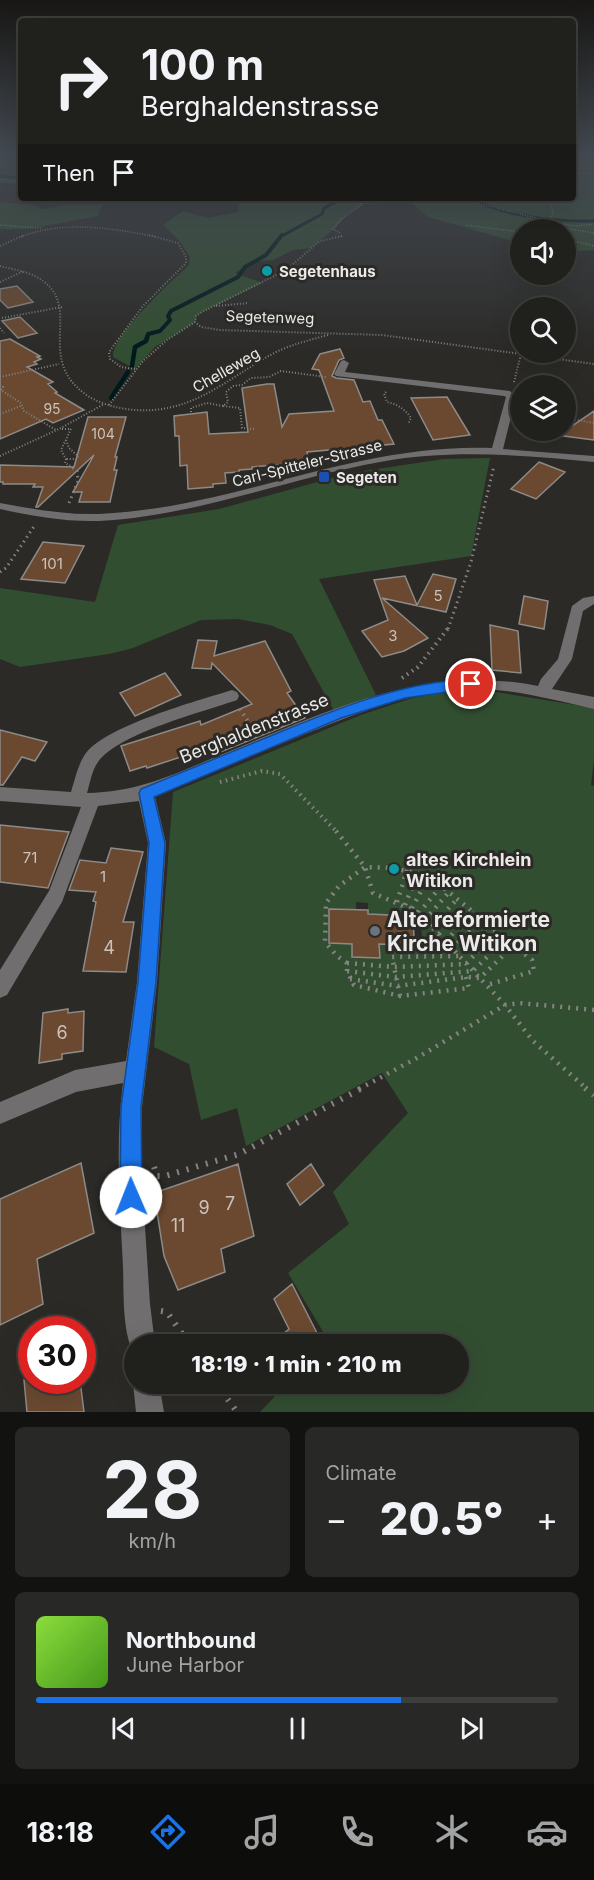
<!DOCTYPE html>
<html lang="en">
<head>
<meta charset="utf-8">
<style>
	:root { --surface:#20201d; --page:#282826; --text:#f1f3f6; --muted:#a2a3a4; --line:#3d3e3b; --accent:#1a73e8 }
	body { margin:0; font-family:Inter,sans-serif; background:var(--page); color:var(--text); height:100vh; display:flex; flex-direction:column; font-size:22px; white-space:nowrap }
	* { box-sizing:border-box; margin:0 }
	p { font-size:20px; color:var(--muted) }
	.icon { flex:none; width:33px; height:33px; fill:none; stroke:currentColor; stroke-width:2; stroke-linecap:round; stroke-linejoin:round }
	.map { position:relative; height:1412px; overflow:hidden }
	.sheet { display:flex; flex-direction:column; gap:15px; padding:15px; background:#121210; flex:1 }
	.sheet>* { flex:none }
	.hud { position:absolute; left:18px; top:18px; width:558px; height:183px; border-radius:6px; box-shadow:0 6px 24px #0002,0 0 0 2px var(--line); background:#20201d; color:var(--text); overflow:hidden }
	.fabs { position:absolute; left:510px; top:219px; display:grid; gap:12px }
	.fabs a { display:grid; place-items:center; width:66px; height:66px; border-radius:50%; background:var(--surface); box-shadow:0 6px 24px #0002,0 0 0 2px var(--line); font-size:30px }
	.speed { position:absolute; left:18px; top:1316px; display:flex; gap:12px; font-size:30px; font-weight:700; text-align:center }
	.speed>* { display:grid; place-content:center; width:78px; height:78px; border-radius:50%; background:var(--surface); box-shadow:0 6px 24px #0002,0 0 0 2px var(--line); line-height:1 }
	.speed .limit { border:9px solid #d22; background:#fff; color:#111 }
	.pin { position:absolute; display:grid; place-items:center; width:51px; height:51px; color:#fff; margin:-26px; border:3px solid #fff; border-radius:50%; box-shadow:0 2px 6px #0007 }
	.me { position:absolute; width:66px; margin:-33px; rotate:359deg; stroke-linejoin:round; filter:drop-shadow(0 0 4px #0008) }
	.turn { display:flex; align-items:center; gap:21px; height:126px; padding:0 24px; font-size:27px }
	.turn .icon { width:78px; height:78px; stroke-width:2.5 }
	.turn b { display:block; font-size:42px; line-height:51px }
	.then { display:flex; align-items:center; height:57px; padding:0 24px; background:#0003; gap:12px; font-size:22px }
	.big { font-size:45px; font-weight:800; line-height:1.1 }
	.sheet .tile { flex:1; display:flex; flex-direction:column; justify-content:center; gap:9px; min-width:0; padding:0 21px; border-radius:9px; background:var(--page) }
	.sheet .dial { align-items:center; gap:0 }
	.dial b { font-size:78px; line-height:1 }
	.song { display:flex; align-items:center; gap:18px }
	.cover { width:72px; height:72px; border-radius:9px; background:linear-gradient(135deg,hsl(90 70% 55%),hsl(100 70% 35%)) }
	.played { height:6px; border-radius:3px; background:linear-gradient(90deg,var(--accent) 70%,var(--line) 70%) }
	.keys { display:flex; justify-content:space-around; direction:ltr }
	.heat { display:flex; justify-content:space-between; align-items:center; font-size:33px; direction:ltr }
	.sheet .tiles { flex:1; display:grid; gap:15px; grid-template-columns:1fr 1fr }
	.tile:last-child { grid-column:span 2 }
	.trip { position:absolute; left:124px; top:1334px; width:345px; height:60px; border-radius:30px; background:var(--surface); box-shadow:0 6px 24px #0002,0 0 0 2px var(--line); font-weight:800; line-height:60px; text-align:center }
	.tab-bar { display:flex; height:96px; justify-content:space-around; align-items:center; background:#0d0d0c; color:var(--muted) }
	.tab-bar .icon { width:42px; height:42px }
	.tab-bar .current { color:var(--accent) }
	.tab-bar b { font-size:27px; color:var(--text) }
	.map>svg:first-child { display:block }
	.green { fill:#324e31; fill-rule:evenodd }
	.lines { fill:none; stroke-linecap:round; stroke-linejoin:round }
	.stream-far2 { stroke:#00191d; stroke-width:3 }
	.stream-far1 { stroke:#00191d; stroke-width:4 }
	.stream { stroke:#00191d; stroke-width:4.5 }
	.building { fill:#6a4930; stroke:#8d8a88; stroke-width:1.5 }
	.path-far5 { stroke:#858482; stroke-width:1.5; stroke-dasharray:1 1.5; stroke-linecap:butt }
	.path-far4 { stroke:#858482; stroke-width:2; stroke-dasharray:1 2; stroke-linecap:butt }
	.path-far3 { stroke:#858482; stroke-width:3; stroke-dasharray:1.5 4; stroke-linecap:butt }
	.path-far2 { stroke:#858482; stroke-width:4; stroke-dasharray:1.5 4.5; stroke-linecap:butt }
	.path-far1 { stroke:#858482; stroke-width:4.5; stroke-dasharray:2 6; stroke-linecap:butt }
	.path { stroke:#858482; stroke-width:6; stroke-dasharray:2 8; stroke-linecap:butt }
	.minor { fill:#706e6f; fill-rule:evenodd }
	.route { fill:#1a73e8; stroke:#114b97; stroke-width:1.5 }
	.culture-dot { fill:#0f9aa8; stroke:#2b2a27; stroke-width:2 }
	.transit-dot { fill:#1a4fb4; stroke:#2b2a27; stroke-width:2 }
	.worship-dot { fill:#6b7280; stroke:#2b2a27; stroke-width:2 }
	.labels { text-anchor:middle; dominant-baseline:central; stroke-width:6; stroke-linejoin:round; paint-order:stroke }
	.far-number-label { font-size:14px; fill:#cbc2bb }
	.far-poi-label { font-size:15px; font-weight:bold; fill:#ebeae9; stroke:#2b2a27; text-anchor:start }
	.far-street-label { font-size:15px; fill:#ebeae9; stroke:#2b2a27 }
	.number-label { font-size:15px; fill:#cbc2bb }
	.street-label { font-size:18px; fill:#ebeae9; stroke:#2b2a27 }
	.poi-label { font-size:18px; font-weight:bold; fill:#ebeae9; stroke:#2b2a27; text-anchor:start }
	.near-number-label { font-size:18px; fill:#cbc2bb }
	.near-poi-label { font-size:21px; font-weight:bold; fill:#ebeae9; stroke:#2b2a27; text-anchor:start }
</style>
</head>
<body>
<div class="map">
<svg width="594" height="1412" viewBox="0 0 594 1412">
	<rect width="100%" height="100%" fill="#2b2a27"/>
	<!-- green -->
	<path class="green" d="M0 155H21V184L0 183Z
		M573 155H594V250L566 252V230H520V243L428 217 410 202 364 204 349 213 335 228 311 248 293 250 273 260 260 261 248 265 235 273 263 283 202 312 196 316 195 322 155 347 135 369 113 357C112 335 172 281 189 265L190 257 178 239 163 225 183 211 208 218 238 212 239 204 219 198H573Z
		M0 202 32 205 44 209 67 205H102L98 216 29 229H0Z
		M490 458 471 556 319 579 376 695 334 711 292 634 270 625 238 619 201 620 133 648 109 654 20 667 0 659V588L95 602 118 525 219 509 350 473 444 459Z
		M484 690 594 708V759L591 785 594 786V1412H260L288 1383H459V1344H324L328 1340 288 1273 349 1224 333 1192 408 1113 382 1073 246 1146 237 1108 201 1120 189 1064 154 1047 173 792 361 715 409 699 444 692ZM356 902 368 903V914L413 916V923L421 924 422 938 410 937V945L379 944V958L352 957V944L329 943 330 909 356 910Z"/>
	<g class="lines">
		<!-- stream-far2 -->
		<path class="stream-far2" d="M0 176 21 178
			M470 198C502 216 558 222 594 221
			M280 237 322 214 324 208 339 200 337 198"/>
		<!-- stream-far1 -->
		<path class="stream-far1" d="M147 339 148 334 160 331 170 320 168 316 171 311 238 277 245 267 266 255 282 235"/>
		<!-- stream -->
		<path class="stream" d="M132 366 135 347 146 341 147 337
			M111 398 128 372"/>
	</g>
	<!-- building -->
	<path class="building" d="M17 286 33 302 8 308 0 300V289Z
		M20 317 37 333 18 338 2 321Z
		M10 339 40 356 37 357 41 359 34 362 37 364 27 367 53 382 48 384 57 392 55 393 84 410 53 423 46 419 0 439V341Z
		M340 349 344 358 339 360 332 376 336 378 354 380 363 402 370 401 378 420H382L394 444 307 452 309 462 252 467V469L239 470V472L225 473 226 483 213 484V487L188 489 187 465 180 466 179 436H175L174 416 207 412 209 434 248 432 242 388 267 384H274L282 427 289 414 334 411 319 370 312 369 320 354Z
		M447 397 470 435 433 440 411 398Z
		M594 411V440L556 435 566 430Z
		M88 417H126L115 457H117L114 470H117L110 502H79L82 492H73L94 455 38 507H36L43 487H33L35 484H3V482H0V465L74 467Z
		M539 462 565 472 536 499 511 489Z
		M43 542 84 546 65 583 21 579Z
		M433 574 456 579 446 612 382 598 428 638 404 651 382 657 362 631 388 620 374 580 405 576 417 605Z
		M524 596 548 601 544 629 519 624Z
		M490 625 518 631 521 673 492 670Z
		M198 640 217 641 214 656 265 641 291 691 287 693 305 718 215 754 212 748 197 754 196 752 147 768 146 766 130 771 121 746 200 721 201 725 252 704 212 663 211 669 192 668Z
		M165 673 181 695 135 716 120 693Z
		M0 730 47 742 35 761 22 757 3 785H0Z
		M0 825 69 832 48 888 0 882Z
		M111 848 143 852 123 922H134L126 972 83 971 96 902 93 901 96 892 69 890 80 860 106 863Z
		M329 909 368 910V914L413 916 414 938 410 937 411 945 379 944 380 958 352 957V944L329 943Z
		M68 1009V1013L84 1011 83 1051 62 1054V1059L39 1063 43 1013Z
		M81 1163 94 1233 37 1259 43 1304 0 1325V1199Z
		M238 1164 254 1236 221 1249 225 1272 178 1290 164 1256 154 1193Z
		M311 1164 324 1185 300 1205 287 1184Z
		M292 1284 317 1333 305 1344H271L289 1329 274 1299Z
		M24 1380H80L84 1412H27Z"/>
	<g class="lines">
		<!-- path-far5 -->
		<path class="path-far5" d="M573 157 594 161
			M573 174 594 173
			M0 179 21 182
			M457 198 559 224 576 226 594 224
			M537 198C547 199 552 203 553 213L548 222
			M360 203 391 198
			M0 225 41 228
			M466 225 520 232
			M553 226 594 233
			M340 233 333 229 341 219 362 205 359 203
			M21 237C60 220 115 228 156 237
			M338 237 342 236"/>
		<!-- path-far4 -->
		<path class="path-far4" d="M342 236 320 241 286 270 202 312 196 316 195 322 201 327 219 330 382 335 594 364
			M566 239 594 246
			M0 246 24 235
			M0 266C11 269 25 271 35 276 89 304 30 357 88 396 99 403 113 407 126 409 190 418 225 379 276 352 293 344 310 340 328 335
			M0 282 24 271
			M216 306 248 303
			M2 318 62 307
			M0 328 4 333
			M135 369 121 367 110 359 109 352 143 306 186 263V257L178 243 149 235
			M0 377 59 364
			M514 382 521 354
			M0 385 3 387 1 390 21 403 24 411 56 430
			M386 392 384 394 387 402C397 404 405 409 411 418L408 424
			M109 405 143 361 167 340 195 322
			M191 412V408L207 403 223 406
			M0 414 21 406
			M566 418 594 423
			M62 429H71L61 450 66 459
			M254 429 242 428 240 408 223 406 228 402 226 392 233 386 242 385 251 378 269 377 281 371 326 377
			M66 440 69 448 78 456 77 459H66
			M0 456 61 428 104 404
			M66 459 65 463 72 467"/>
		<!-- path-far3 -->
		<path class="path-far3" d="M69 503 78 481 77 470 69 466
			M0 572 6 568 35 525
			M448 629 471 562 494 466"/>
		<!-- path-far2 -->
		<path class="path-far2" d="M402 678 418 667 449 627
			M240 709 249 723 245 724 251 734
			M220 782 262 771 280 774 337 832"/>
		<!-- path-far1 -->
		<path class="path-far1" d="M336 831 365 867 373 893 419 913 505 1005 533 1041 587 1089
			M397 902 407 870
			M405 905 418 872
			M412 908 429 876
			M419 913 441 886
			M425 920 449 892
			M432 927 457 899
			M439 934 465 905
			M446 941 473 911
			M452 949 481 918
			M347 963 337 956 325 942 326 903 339 886 365 867 393 868 429 876 532 960 534 971 487 985
			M347 971V963L394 967 466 964 497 931
			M466 977 469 988 400 996 354 985 347 971 396 977 473 971 506 938
			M350 979 398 986 466 977 480 978 514 945
			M400 996 392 957 459 956 489 925
			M359 1089 415 1059 505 1005 519 1003 594 1010"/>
		<!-- path -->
		<path class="path" d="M585 1088 594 1095
			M154 1167 157 1176H165L239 1154 362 1088
			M161 1311 167 1312 189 1344
			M216 1383 237 1412"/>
		<!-- minor -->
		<path class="minor" d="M344 360 349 363 345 372 510 391 516 397 503 449 594 456V462C523 455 451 449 380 462 286 479 196 516 99 521 66 522 33 516 0 509V503C33 509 65 515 99 514 234 508 353 443 492 448L506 397 504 396 336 376 334 374 341 361Z
			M594 596V604L583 611 572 659 552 689 594 697V709C553 700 512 688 469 689 409 691 353 715 298 737 250 756 203 776 155 797L166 843 157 982 142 1107V1180L150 1304 155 1344H135V1354L133 1353C122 1327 124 1294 123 1267 120 1206 115 1144 123 1083L76 1092 0 1124V1102L75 1070 126 1061 137 982 148 843 139 801 98 806 62 902 7 995 0 998V970L49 891 81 807 0 801V787L71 792C75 779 78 764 86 753 108 725 197 701 232 690L237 692 239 696 237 700C203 712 119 733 98 762 92 770 90 783 87 793 138 792 172 775 218 756 324 713 421 663 538 686L541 679 558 659 572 606 583 598Z
			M135 1377V1383H159L164 1412H136L133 1383Z"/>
	</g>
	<!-- sky -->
	<linearGradient id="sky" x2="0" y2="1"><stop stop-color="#181715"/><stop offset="0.44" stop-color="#444a52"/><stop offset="1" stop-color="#444a52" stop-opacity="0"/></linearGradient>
	<rect width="594" height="353" fill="url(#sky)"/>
	<!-- route -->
	<path class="route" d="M471 679 478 684 476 688 405 698 341 718 154 797 165 843 156 982 141 1107 142 1197 138 1205 131 1208 123 1205 120 1197 121 1107 138 982 149 843 139 793 141 789C185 771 229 753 273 735 336 709 402 682 471 679Z"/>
	<!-- markers -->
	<g class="culture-dot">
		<circle cx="267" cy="271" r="6"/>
		<circle cx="394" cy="869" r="6"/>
	</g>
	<rect class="transit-dot" x="318" y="471" width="12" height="12" rx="3"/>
	<circle class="worship-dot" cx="375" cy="931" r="6"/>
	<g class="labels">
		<!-- far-number labels -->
		<g class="far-number-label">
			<text x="52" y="408">95</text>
			<text x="103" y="433">104</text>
		</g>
		<!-- far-poi labels -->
		<g class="far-poi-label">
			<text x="279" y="271">Segetenhaus</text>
			<text x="336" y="477">Segeten</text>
		</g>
		<!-- far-street labels -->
		<g class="far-street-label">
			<text transform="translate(270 317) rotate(2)">Segetenweg</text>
			<text transform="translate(226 370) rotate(-30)">Chelleweg</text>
			<text transform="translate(307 463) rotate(-14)">Carl-Spitteler-Strasse</text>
		</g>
		<!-- number labels -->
		<g class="number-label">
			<text x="52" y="563">101</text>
			<text x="438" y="595">5</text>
			<text x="393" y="635">3</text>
			<text x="30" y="857">71</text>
			<text x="103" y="876">1</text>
		</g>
		<!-- street labels -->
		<g class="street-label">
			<text transform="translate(254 728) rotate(-22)">Berghaldenstrasse</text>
		</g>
		<!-- poi labels -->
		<g class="poi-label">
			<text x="406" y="859">altes Kirchlein<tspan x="406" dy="21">Witikon</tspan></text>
		</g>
		<!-- near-number labels -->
		<g class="near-number-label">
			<text x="109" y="947">4</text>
			<text x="62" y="1032">6</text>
			<text x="230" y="1203">7</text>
			<text x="204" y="1207">9</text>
			<text x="178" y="1225">11</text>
		</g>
		<!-- near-poi labels -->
		<g class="near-poi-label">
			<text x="387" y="919">Alte reformierte<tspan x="387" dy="24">Kirche Witikon</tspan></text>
		</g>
	</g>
</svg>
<div class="fabs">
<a><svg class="icon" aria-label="sound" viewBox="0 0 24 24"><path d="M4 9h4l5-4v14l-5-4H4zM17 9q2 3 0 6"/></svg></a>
<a><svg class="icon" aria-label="search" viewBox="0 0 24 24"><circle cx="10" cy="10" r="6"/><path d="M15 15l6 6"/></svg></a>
<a><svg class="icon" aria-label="layers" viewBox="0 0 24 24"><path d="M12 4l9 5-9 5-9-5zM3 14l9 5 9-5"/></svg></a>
</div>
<div class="speed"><div class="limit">30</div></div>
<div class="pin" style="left:471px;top:684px;background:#d93025"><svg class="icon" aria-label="arrive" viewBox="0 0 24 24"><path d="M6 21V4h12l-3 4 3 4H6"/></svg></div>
<svg class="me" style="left:131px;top:1197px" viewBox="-20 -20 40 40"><circle r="19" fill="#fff"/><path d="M0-13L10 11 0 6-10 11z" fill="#1a73e8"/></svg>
<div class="trip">18:19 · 1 min · 210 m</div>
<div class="hud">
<div class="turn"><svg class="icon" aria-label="right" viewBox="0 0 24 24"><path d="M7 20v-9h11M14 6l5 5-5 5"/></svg><div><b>100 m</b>Berghaldenstrasse</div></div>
<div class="then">Then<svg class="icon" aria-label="arrive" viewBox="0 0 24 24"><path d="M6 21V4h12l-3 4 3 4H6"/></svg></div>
</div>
</div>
<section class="sheet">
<div class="tiles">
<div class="tile dial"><b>28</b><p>km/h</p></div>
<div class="tile"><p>Climate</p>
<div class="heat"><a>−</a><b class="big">20.5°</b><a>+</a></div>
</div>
<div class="tile">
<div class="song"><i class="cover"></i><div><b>Northbound</b><p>June Harbor</p></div></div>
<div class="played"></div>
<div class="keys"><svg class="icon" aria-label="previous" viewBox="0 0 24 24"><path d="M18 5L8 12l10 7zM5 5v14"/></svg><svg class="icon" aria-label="pause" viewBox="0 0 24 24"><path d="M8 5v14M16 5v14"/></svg><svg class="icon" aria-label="next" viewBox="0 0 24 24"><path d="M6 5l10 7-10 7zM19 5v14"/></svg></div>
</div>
</div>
</section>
<nav class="tab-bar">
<b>18:18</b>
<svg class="icon current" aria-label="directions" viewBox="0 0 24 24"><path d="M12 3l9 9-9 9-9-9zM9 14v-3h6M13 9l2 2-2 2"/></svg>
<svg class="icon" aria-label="music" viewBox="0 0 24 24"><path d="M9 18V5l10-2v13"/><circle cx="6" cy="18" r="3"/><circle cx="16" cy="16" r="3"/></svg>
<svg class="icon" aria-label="phone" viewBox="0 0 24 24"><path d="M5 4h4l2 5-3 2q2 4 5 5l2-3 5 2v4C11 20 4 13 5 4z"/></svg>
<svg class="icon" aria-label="climate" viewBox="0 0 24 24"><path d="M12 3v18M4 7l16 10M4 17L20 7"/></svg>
<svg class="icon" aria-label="car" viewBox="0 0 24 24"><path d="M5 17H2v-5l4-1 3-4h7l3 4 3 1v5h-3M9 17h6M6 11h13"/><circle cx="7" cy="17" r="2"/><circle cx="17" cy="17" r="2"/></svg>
</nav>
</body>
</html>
